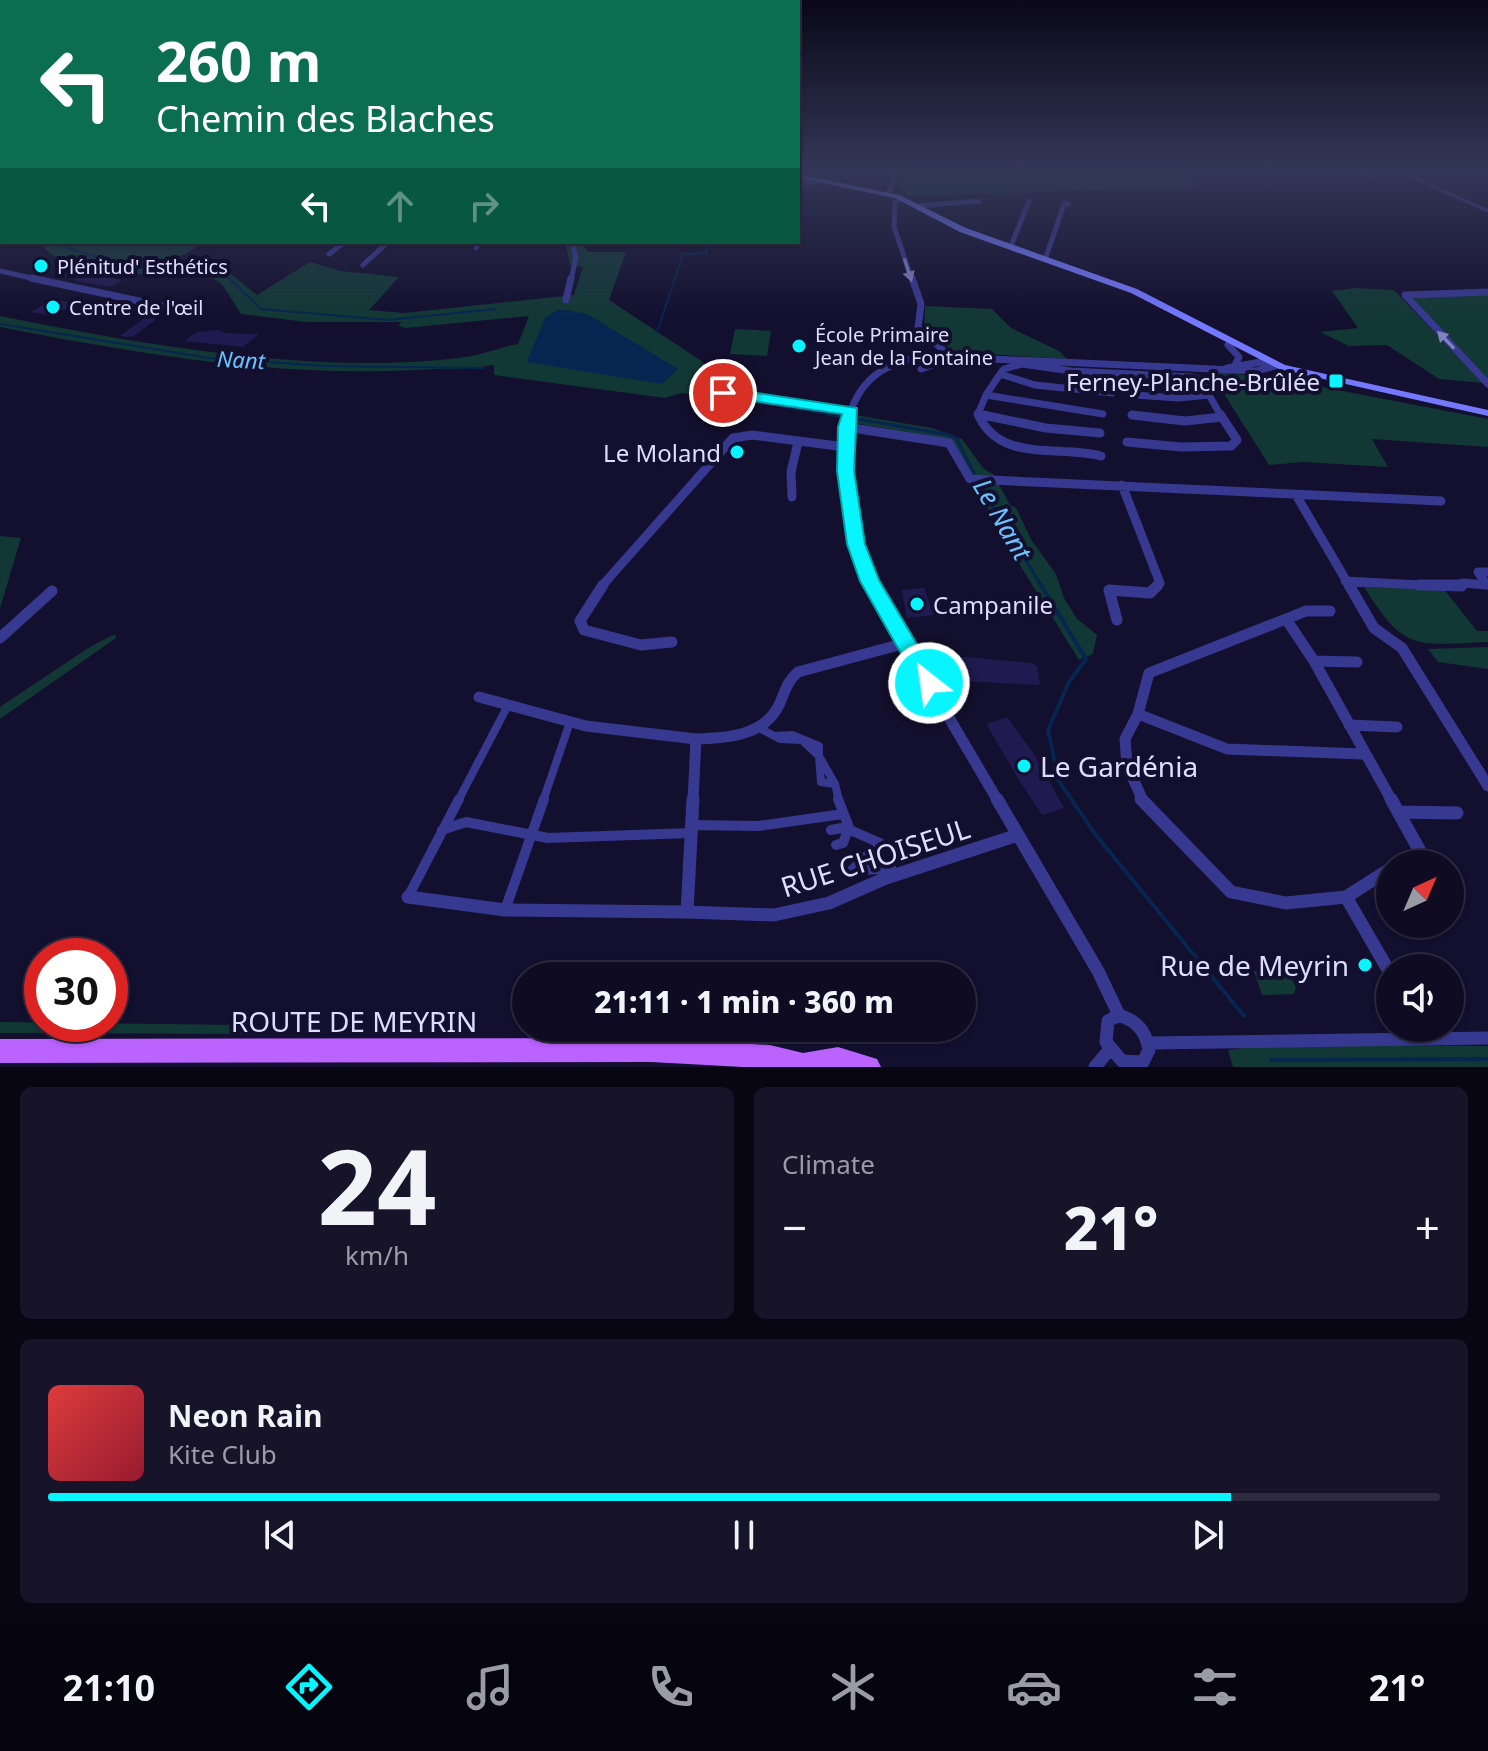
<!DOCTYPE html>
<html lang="en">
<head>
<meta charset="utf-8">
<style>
	:root { --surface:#0e0b22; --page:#17142a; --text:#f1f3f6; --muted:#9b9ba5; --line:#2e2b40; --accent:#08f5ff }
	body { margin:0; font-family:"Noto Sans",sans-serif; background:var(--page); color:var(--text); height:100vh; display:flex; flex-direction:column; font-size:30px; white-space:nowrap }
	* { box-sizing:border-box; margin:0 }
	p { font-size:26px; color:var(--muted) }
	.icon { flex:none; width:44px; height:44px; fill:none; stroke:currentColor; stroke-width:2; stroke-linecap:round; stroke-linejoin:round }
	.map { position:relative; height:1067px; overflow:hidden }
	.sheet { display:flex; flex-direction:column; gap:20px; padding:20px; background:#080613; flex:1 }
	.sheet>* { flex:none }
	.guide { position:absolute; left:0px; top:0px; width:800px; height:244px; box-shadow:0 2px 6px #0004,0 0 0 2px var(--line); background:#0b6e4f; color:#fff; overflow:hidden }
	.needle { width:52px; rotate:44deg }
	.controls { position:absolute; left:1376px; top:850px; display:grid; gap:16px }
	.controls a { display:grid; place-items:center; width:88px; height:88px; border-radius:50%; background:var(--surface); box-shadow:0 2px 6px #0004,0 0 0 2px var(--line); font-size:40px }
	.speed { position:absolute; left:24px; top:938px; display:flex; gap:16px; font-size:40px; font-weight:700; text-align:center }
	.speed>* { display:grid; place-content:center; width:104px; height:104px; border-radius:50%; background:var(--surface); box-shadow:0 2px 6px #0004,0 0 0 2px var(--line); line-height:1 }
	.speed .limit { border:12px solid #d22; background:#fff; color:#111 }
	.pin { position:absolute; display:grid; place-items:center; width:68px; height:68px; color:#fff; margin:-34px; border:4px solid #fff; border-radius:50%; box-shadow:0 2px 8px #0007 }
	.me { position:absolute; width:88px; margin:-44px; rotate:330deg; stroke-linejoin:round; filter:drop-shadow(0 0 6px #0008) }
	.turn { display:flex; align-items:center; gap:28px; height:168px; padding:0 24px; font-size:36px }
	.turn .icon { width:104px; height:104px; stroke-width:2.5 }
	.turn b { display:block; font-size:56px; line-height:68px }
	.lanes { display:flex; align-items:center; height:76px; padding:0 24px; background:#0003; justify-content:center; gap:40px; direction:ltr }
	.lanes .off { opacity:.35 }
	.big { font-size:60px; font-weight:800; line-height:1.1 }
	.sheet .card { flex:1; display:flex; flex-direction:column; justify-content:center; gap:12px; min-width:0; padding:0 28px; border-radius:12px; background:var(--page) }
	.sheet .dial { align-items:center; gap:0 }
	.dial b { font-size:104px; line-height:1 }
	.song { display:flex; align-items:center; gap:24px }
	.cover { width:96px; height:96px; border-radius:12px; background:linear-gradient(135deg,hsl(0 70% 55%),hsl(350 70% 35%)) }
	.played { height:8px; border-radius:4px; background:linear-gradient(90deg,var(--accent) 85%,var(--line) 85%) }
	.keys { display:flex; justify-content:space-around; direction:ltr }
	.heat { display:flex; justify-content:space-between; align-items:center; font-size:44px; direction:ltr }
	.sheet .tiles { flex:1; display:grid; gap:20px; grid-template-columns:1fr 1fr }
	.card:last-child { grid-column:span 2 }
	.trip { position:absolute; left:512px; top:962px; width:464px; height:80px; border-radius:40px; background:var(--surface); box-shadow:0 2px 6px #0004,0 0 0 2px var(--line); font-weight:800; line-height:80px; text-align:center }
	.tab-bar { display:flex; height:128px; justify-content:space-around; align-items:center; background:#06040e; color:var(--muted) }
	.tab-bar .icon { width:56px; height:56px }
	.tab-bar .active { color:var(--accent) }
	.tab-bar b { font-size:36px; color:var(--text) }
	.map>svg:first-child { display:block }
	.green { fill:#123835 }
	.water { fill:#062550 }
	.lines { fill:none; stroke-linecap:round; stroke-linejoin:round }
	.stream-far2 { stroke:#062550; stroke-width:2 }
	.stream-far1 { stroke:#062550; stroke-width:3 }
	.stream { stroke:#062550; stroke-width:4 }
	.building { fill:#211a50 }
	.pedestrian-far1 { stroke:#373990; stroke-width:8 }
	.pedestrian { stroke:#373990; stroke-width:10 }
	.minor-far4 { stroke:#373990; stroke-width:5 }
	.minor-far3 { stroke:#373990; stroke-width:7 }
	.minor-far2 { stroke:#373990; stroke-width:9 }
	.minor-far1 { stroke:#373990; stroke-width:11 }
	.minor { stroke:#373990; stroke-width:13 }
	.tertiary { fill:#373990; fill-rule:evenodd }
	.secondary { fill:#7378ff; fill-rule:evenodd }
	.primary { fill:#bb63ff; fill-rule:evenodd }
	.oneway { fill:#8282c2 }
	.route { fill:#08f5ff; stroke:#059fa6; stroke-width:2 }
	.poi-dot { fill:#08f5ff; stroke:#130f2e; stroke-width:3 }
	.labels { text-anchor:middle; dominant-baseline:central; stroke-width:8; stroke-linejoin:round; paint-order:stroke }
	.far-poi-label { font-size:20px; fill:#dedcff; stroke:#130f2e; text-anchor:start }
	.far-water-label { font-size:22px; font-style:italic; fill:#6ac3ff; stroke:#130f2e }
	.poi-label { font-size:24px; fill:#dedcff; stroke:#130f2e; text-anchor:end }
	.water-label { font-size:26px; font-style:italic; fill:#6ac3ff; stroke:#130f2e }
	.near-poi-label { font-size:28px; fill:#dedcff; stroke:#130f2e; text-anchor:start }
	.near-street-label { font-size:28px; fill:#dedcff; stroke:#130f2e }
</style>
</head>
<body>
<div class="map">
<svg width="1488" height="1067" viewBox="0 0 1488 1067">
	<rect width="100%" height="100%" fill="#130f2e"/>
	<!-- green -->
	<path class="green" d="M902 170H1181L1195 187 908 196 900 186Z
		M38 242H206L170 262 217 263 257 295 310 262 341 271 399 277 369 310 404 313 574 295 583 267 570 265 566 245 582 243 588 252H626L609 300 700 360 713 372 711 397 681 393 665 398 494 375V365C468 370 442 368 416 370 275 377 138 354 0 327V316C143 345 315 375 459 358 479 356 498 348 518 344L529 316 406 328 398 326 402 322H306L241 314C235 305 228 291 220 283 188 255 91 301 38 242Z
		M1355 288 1394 290 1483 383 1439 379 1387 345 1349 346 1320 332 1358 328 1332 291Z
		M1488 293V380L1409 298Z
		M925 306 992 309 1011 328 1059 351 1067 359 955 352 924 332Z
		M735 329 771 331 767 356 730 354Z
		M1209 370 1317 386 1488 419V447L1372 439 1388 467 1303 462 1269 465Z
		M855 415 932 428 962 439 983 468 994 475 1010 505 1016 508 1032 541 1056 574 1064 598 1077 619 1097 635 1093 654 1079 660 1010 549 955 449 925 435 854 423Z
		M0 536 21 538 0 608Z
		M1363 585 1443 588 1477 631H1488V642C1414 645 1404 652 1363 585Z
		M115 634 116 638 0 719V707L90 647Z
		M1488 647V669L1438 662 1428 649Z
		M1254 971H1288L1296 988 1294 994 1262 995Z
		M0 1022 242 1025 254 1034 0 1033Z
		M1272 1044 1488 1046V1067H1233L1228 1050Z"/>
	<!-- water -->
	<path class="water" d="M559 309 587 314 678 369 662 384 527 362 545 318Z"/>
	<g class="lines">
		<!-- stream-far2 -->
		<path class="stream-far2" d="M63 242 64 247 133 268 217 267 261 309 388 320 495 309
			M0 324 209 358 325 366 484 368
			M657 332 683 254 706 253 708 242
			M698 392 839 416"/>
		<!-- stream-far1 -->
		<path class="stream-far1" d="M827 414 844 417
			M852 418 950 435 957 439 975 475
			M978 482 1042 587"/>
		<!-- stream -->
		<path class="stream" d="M1041 585 1086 659 1069 682 1048 730 1059 781 1095 834 1244 1016
			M1271 1060 1488 1059"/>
	</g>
	<!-- building -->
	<path class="building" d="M94 275 122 280 110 287 73 280Z
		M53 299 76 303 53 316 31 312Z
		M147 316 159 317 133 337 120 336Z
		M217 330 224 333 259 334 243 347 184 341 197 332Z
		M924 588 934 615 907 618 902 590Z
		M955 656 1032 663 1037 666 1040 685 961 681 952 677 950 658Z
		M1007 717 1034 754 1064 808 1042 815 1019 780 986 724Z"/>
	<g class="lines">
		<!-- pedestrian-far1 -->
		<path class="pedestrian-far1" d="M761 729 780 739 802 740 819 756 821 782 835 784 839 801
			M775 736 792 735 819 746V756L835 784
			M458 801 507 707
			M543 801 569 725"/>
		<!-- pedestrian -->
		<path class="pedestrian" d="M838 799 850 830 880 843 851 871 891 868 894 875
			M691 825 758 826 843 814
			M442 830 466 822 548 838 691 833
			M831 830 847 827
			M836 845 843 843 848 830
			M408 897 459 799
			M505 910 544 799"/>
		<!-- minor-far4 -->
		<path class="minor-far4" d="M1361 170 1370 176
			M798 184 819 181
			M889 193 896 170
			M902 198 895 203 894 227 912 280
			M918 206 979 201
			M1011 246 1029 201
			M476 248 479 242
			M329 254 345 242
			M1046 257 1064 204H1068
			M363 265 388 242
			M0 271 40 280
			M571 280 576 257 572 242"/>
		<!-- minor-far3 -->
		<path class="minor-far3" d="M31 278 181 310
			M912 278 921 304 918 328 952 358 921 369
			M1488 292 1405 295 1488 384
			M566 300 571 278
			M1228 345 1239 357 1234 367
			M1000 374 986 395 1103 414
			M714 388 727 394 851 411
			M1112 393 1035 385 1000 374 1004 369 1022 364 1071 371 1193 377 1209 384V395L1178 398 1135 395
			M986 395 978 414 988 416
			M1209 395 1221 416
			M1132 415 1141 416
			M849 416C861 377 887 362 926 356L1256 371 1275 366 1261 362 1227 368"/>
		<!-- minor-far2 -->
		<path class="minor-far2" d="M849 414C835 458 849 547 872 587
			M978 414 1046 428 1100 433
			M978 414C999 463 1058 445 1101 456
			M1132 415 1185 421 1222 417 1220 414
			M846 427 949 443 970 479 1441 501
			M1127 442 1181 447 1231 446 1237 440 1222 417
			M1122 485 1160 583 1156 587
			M1296 495 1350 587
			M792 497 791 472 798 442
			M1345 581 1458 587
			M601 587 733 438 752 435 845 447
			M1462 587V583L1487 585 1478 572H1488"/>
		<!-- minor-far1 -->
		<path class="minor-far1" d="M603 585 580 621 584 630 641 645 672 642
			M871 585 998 801
			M1349 585 1374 628 1402 648 1488 786
			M1419 585H1462
			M1330 611H1306L1286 619 1314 661 1392 801
			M1117 620 1109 590 1150 593 1158 585
			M0 638 52 591
			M1314 661 1357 662
			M479 697 586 726 696 739
			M1138 714 1227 749 1363 754
			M1349 725 1397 727
			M693 801 696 739C727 738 764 736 779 705 785 692 787 681 798 672L906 643
			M1143 801 1127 765 1125 739 1138 714 1149 673 1286 619"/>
		<!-- minor -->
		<path class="minor" d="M693 799 687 912 774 915 829 903 886 878 1018 835
			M997 799 1098 971 1119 1015
			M1141 799 1231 892 1286 903 1346 897
			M1391 799 1421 853 1400 864
			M1398 812 1457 813
			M1390 869 1346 897 1390 973
			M408 897 505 910 687 912
			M1119 1015C1137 1021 1146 1031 1149 1050L1143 1062 1122 1061 1106 1042 1108 1021Z
			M1423 1028 1430 1038
			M1149 1043 1488 1038
			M1095 1067 1110 1049"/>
		<!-- tertiary -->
		<path class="tertiary" d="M1394 170H1401L1488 209V213Z"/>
		<!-- secondary -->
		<path class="secondary" d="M798 174 899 195 966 228 1137 289 1285 365 1488 410V416L1279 369 1131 293 960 232 895 198 798 178Z"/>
		<!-- primary -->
		<path class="primary" d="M651 1038 770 1045 803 1053 838 1047 877 1059 881 1067H743L651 1062 0 1063V1039Z"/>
	</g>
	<!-- one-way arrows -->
	<defs><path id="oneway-solid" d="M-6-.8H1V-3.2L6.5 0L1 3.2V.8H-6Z" transform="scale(2)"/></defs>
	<g class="oneway">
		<use href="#oneway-solid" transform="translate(908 270) rotate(72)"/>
		<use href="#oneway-solid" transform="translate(1446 340) rotate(-134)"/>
	</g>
	<!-- sky -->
	<linearGradient id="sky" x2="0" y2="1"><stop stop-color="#0a0819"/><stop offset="0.53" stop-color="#333757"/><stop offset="1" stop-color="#333757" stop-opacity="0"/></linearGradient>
	<rect width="1488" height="319" fill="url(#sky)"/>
	<!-- route -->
	<path class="route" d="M723 388 857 408 854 471 865 544 879 580 940 683 936 689H921L860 581 847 544 837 471 838 427 842 414 718 396 716 393Z"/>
	<!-- markers -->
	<g class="poi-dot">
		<circle cx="41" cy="266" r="8"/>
		<circle cx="53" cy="307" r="8"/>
		<circle cx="799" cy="346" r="8"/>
		<rect x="1328" y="373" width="16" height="16" rx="4"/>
		<circle cx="737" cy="452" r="8"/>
		<circle cx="917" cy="604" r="8"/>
		<circle cx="1024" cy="766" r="8"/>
		<circle cx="1365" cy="965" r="8"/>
	</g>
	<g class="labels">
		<!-- far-poi labels -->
		<g class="far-poi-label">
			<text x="57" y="266">Plénitud' Esthétics</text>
			<text x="69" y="307">Centre de l'œil</text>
			<text x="815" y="334">École Primaire<tspan x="815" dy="23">Jean de la Fontaine</tspan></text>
		</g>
		<!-- far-water labels -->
		<g class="far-water-label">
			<text transform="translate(241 359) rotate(3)">Nant</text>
		</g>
		<!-- poi labels -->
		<g class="poi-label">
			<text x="1320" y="381">Ferney-Planche-Brûlée</text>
			<text x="721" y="452">Le Moland</text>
			<text x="933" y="604" text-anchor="start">Campanile</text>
		</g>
		<!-- water labels -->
		<g class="water-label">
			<text transform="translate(1003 519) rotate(60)">Le Nant</text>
		</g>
		<!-- near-poi labels -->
		<g class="near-poi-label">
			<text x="1040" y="766">Le Gardénia</text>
			<text x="1349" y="965" text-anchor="end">Rue de Meyrin</text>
		</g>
		<!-- near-street labels -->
		<g class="near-street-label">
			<text transform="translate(875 857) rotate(-18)">RUE CHOISEUL</text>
			<text x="354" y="1021">ROUTE DE MEYRIN</text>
		</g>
	</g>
</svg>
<div class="controls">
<a><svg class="needle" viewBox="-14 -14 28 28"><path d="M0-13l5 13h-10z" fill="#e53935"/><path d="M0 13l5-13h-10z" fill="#9b9ba5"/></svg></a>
<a><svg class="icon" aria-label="sound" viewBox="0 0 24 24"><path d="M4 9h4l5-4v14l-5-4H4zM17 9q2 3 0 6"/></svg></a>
</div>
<div class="speed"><div class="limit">30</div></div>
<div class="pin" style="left:723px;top:393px;background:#d93025"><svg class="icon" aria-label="arrive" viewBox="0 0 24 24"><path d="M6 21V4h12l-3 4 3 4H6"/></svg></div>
<svg class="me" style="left:929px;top:683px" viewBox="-20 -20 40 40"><circle r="17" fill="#08f5ff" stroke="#fff" stroke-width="3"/><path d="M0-11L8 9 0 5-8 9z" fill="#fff"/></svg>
<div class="trip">21:11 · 1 min · 360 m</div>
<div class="guide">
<div class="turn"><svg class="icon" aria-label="left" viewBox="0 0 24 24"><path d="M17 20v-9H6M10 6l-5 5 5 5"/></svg><div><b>260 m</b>Chemin des Blaches</div></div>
<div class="lanes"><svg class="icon" aria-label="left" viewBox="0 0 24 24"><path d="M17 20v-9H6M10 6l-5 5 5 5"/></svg><svg class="icon off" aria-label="ahead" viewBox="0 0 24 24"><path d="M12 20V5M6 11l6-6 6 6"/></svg><svg class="icon off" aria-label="right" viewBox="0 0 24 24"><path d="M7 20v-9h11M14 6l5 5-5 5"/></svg></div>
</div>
</div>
<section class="sheet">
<div class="tiles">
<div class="card dial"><b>24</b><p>km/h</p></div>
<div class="card"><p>Climate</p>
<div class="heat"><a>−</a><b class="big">21°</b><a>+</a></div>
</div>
<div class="card">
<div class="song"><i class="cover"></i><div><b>Neon Rain</b><p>Kite Club</p></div></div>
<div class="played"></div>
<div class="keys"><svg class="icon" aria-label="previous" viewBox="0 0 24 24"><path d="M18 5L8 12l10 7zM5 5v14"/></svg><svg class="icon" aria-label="pause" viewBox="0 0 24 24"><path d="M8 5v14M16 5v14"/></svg><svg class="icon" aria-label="next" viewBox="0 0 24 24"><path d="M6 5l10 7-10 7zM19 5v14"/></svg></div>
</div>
</div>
</section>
<nav class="tab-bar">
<b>21:10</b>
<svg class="icon active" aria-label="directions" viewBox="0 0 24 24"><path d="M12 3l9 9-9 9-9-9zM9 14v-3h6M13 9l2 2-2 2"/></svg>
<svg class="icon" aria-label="music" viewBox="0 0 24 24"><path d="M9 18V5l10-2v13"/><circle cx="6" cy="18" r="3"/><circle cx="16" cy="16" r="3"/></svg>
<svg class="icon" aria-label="phone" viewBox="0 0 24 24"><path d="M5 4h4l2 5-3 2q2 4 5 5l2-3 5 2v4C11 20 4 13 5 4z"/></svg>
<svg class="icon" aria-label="climate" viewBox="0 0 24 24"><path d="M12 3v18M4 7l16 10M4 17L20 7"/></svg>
<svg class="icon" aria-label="car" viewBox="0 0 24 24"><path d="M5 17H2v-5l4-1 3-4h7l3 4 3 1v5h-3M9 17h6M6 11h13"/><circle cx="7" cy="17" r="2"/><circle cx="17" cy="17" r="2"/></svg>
<svg class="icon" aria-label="filters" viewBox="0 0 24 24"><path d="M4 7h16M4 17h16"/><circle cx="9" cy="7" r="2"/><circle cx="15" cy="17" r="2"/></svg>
<b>21°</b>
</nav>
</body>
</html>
